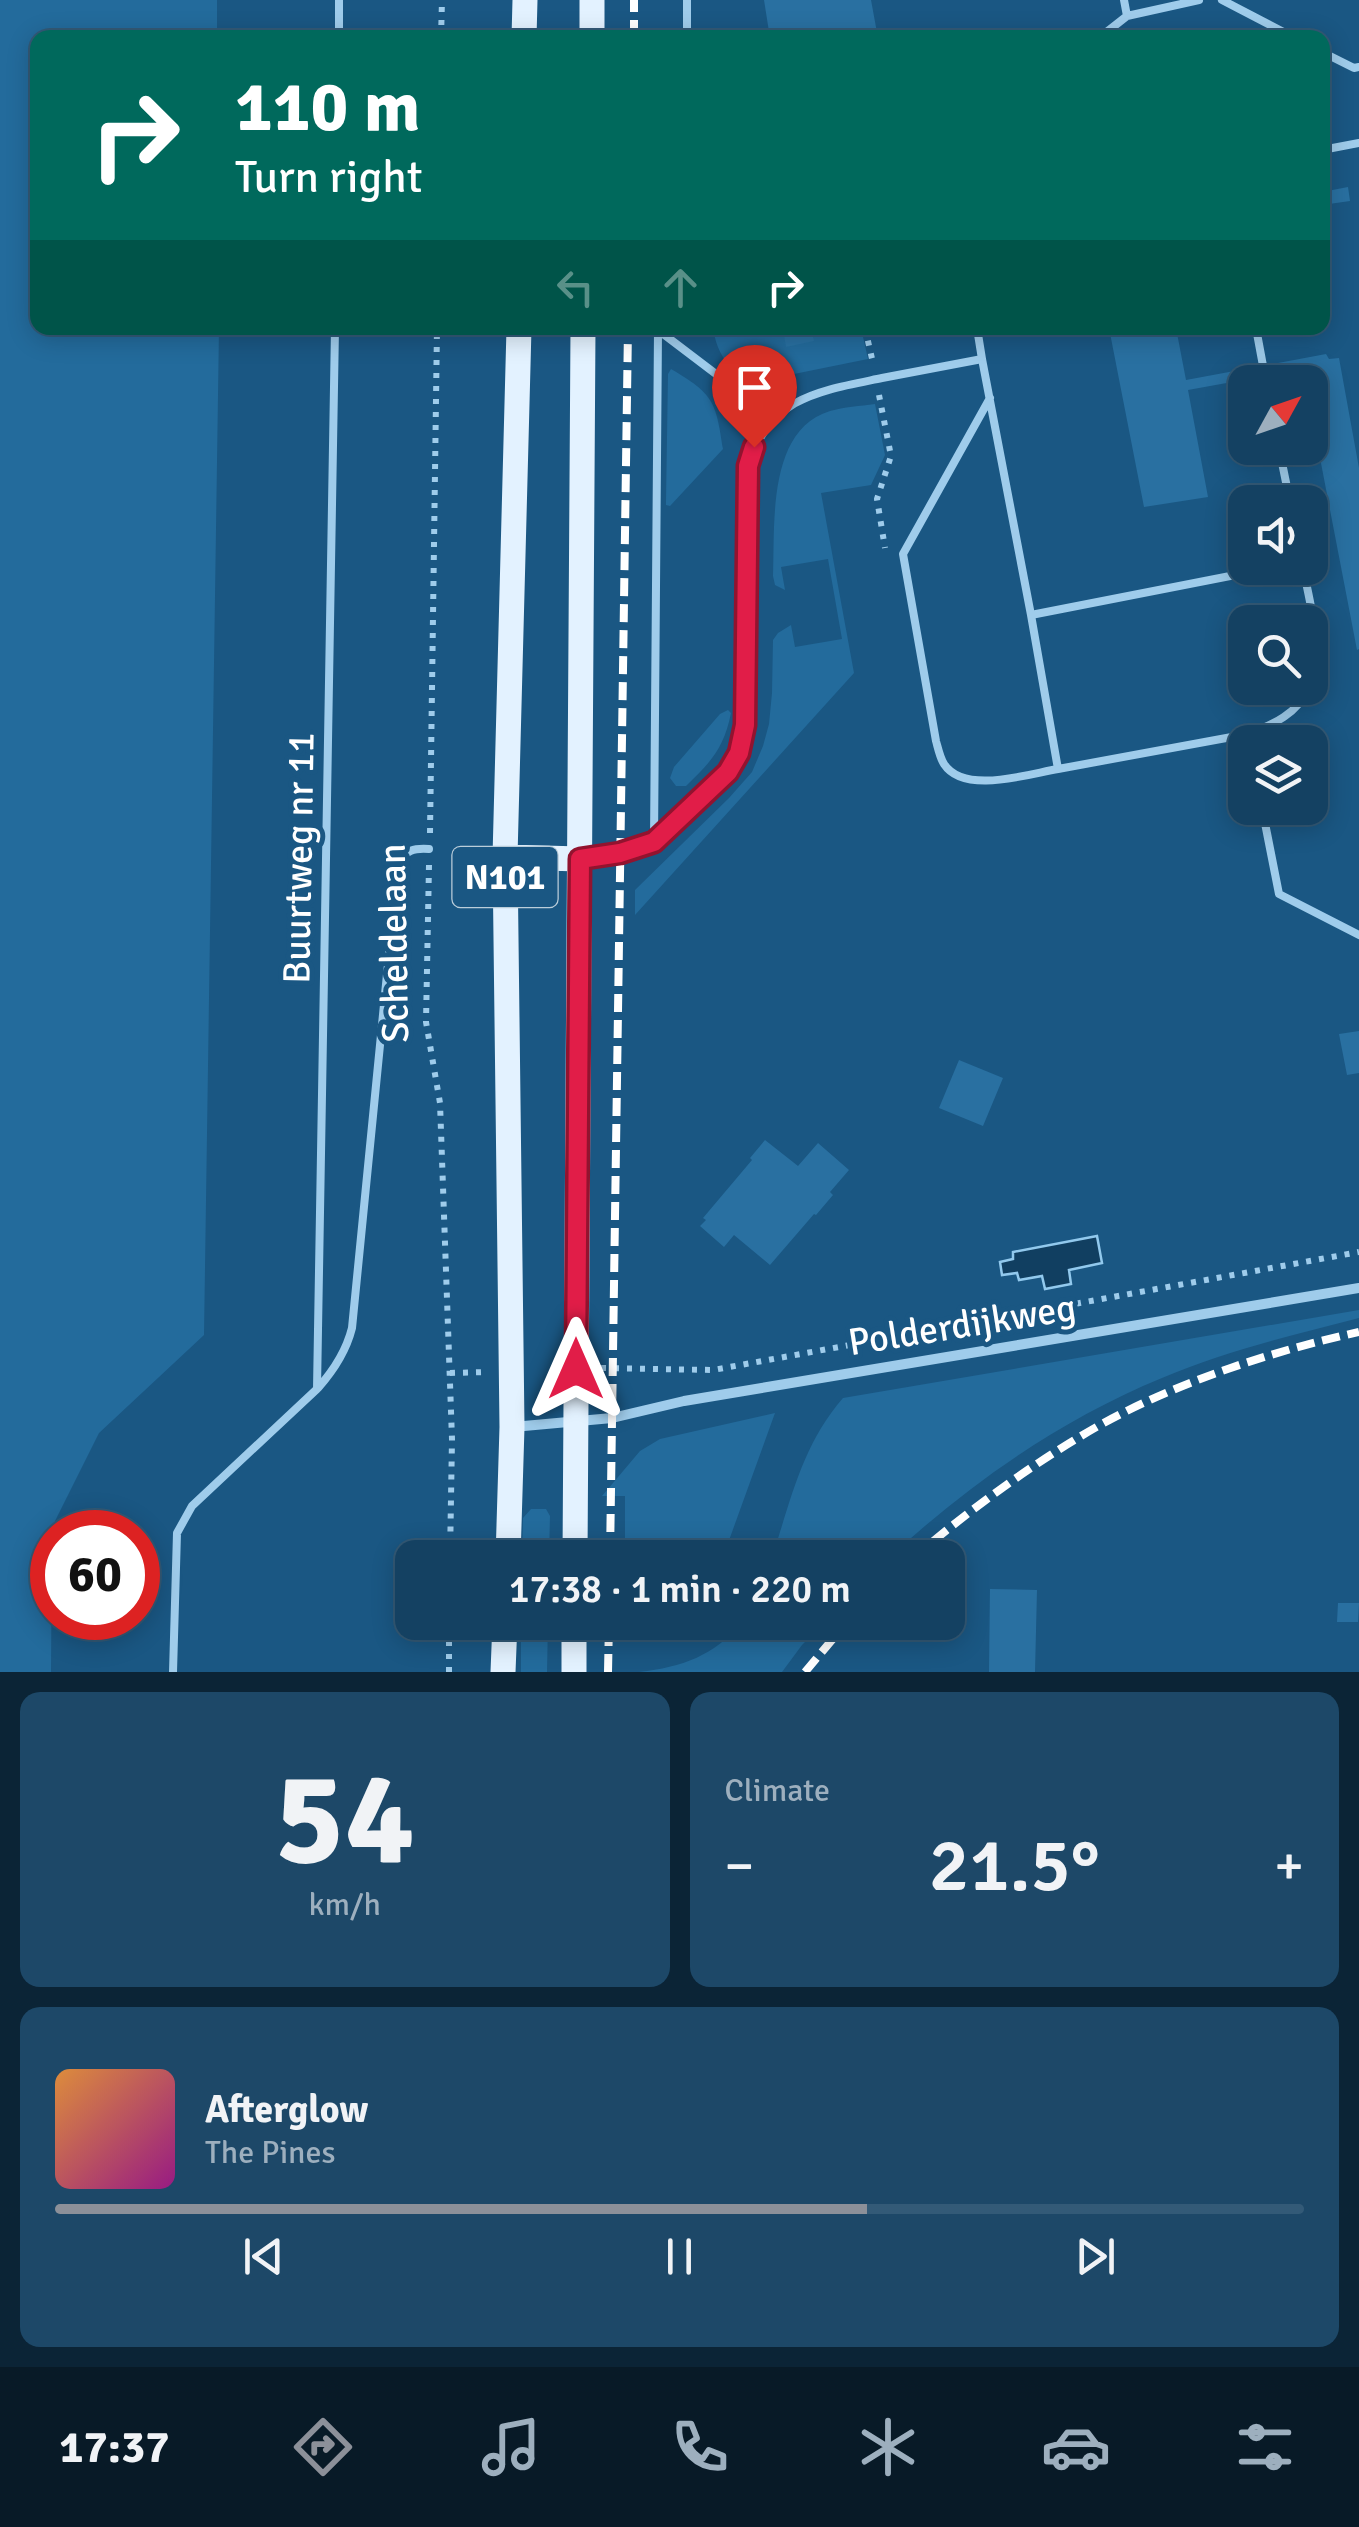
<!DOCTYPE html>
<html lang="en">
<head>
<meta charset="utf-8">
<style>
	:root { --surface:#144162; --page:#1d4868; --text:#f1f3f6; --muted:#9dafbe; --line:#335a77; --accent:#8c9099 }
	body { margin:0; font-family:Signika,sans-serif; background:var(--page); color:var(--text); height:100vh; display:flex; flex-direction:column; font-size:38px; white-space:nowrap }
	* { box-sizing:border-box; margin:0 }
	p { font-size:32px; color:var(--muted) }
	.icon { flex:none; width:55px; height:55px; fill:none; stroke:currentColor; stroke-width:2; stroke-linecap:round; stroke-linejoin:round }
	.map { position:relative; height:1672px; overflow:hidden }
	.details { display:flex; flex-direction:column; gap:20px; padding:20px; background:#0b2436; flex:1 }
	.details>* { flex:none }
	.banner { position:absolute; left:30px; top:30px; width:1300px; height:305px; border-radius:20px; box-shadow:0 5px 25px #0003,0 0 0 2px var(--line); background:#00695c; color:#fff; overflow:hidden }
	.needle { width:65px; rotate:50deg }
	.fabs { position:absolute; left:1228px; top:365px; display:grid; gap:20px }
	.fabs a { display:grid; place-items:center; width:100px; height:100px; border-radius:20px; background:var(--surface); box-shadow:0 5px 25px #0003,0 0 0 2px var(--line); font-size:50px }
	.speed { position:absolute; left:30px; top:1510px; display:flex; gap:20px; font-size:50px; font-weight:700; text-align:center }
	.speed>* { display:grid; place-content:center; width:130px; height:130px; border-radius:50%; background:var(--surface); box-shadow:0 5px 25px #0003,0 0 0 2px var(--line); line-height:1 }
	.speed .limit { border:15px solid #d22; background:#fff; color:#111 }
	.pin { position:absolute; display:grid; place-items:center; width:85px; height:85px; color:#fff; margin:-102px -42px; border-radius:50% 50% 50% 0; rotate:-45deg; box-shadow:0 0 10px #0007 }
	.pin .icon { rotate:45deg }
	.me { position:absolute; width:110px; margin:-55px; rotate:0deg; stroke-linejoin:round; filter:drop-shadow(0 0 8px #0008) }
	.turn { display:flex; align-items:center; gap:35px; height:210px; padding:0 40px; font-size:45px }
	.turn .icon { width:130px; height:130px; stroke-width:2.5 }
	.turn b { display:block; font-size:70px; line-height:85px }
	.lanes { display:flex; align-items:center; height:95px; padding:0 40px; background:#0003; justify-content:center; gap:50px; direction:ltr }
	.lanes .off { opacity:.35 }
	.big { font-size:75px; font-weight:600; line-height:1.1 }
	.details .widget { flex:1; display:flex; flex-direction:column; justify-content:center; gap:15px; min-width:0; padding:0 35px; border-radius:20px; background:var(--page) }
	.details .dial { align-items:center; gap:0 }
	.dial b { font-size:130px; line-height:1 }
	.song { display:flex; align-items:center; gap:30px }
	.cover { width:120px; height:120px; border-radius:15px; background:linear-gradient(135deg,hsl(30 70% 55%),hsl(310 70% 35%)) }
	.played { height:10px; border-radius:5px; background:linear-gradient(90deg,var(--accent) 65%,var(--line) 65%) }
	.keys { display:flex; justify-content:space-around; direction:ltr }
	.heat { display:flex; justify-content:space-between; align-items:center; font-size:55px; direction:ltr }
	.details .tiles { flex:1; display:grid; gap:20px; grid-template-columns:1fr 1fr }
	.widget:last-child { grid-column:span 2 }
	.trip { position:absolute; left:395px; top:1540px; width:570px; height:100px; border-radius:20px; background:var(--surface); box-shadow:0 5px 25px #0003,0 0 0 2px var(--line); font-weight:600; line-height:100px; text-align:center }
	.dock { display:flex; height:160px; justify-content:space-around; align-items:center; background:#081a27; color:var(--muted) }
	.dock .icon { width:70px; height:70px }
	.dock .active { color:var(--accent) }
	.dock b { font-size:45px; color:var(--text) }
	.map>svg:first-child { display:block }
	.green { fill:#236b9c }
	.water { fill:#113f61; stroke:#92c9ed; stroke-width:2.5 }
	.building { fill:#2970a1 }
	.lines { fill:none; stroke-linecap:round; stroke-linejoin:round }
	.path { stroke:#9fcceb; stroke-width:6; stroke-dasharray:5 8; stroke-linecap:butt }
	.service { stroke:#9fcceb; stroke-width:8 }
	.minor { stroke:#9fcceb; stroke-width:10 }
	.primary { stroke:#e3f2ff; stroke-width:25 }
	.rail { stroke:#fff; stroke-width:8; stroke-dasharray:18 8; stroke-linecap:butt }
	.route-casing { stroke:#92132f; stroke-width:25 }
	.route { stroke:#e11d48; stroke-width:18 }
	.labels { text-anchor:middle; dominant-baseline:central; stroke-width:10; stroke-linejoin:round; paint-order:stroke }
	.shield { fill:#1a5783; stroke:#bacdda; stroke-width:2.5 }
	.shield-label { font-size:35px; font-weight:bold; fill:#fff }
	.street-label { font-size:38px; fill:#fff; stroke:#1a5783 }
</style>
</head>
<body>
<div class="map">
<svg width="1359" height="1672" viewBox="0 0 1359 1672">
	<rect width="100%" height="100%" fill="#1a5783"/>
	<!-- green -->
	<path class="green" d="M0 0H217V37L38 38V328H219L204 1335 99 1433 55 1521V1532H52L51 1672H0Z
		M713 328H861L868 359 760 381C731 376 717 355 713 328Z
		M671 369C714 394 716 402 723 449L670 506 666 505V501L668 374Z
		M875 404 885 455 871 485 821 493 854 673 635 915V890L729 798 752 772 763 746 769 724 772 693 773 640 778 633 791 625 795 647 842 639 828 559 781 567 785 590 775 585 773 576C775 524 767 430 830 411 844 407 860 406 875 404Z
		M728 710 731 713C724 748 711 762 686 786H676L670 778 674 767 720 714Z
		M1359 1310V1318C1293 1335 1226 1351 1162 1378 1062 1419 970 1483 890 1557H772C791 1500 802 1445 843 1398Z
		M775 1413 723 1557H625V1496H602L640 1451 660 1439Z
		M531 1509H546L550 1516 549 1557H522L523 1518Z
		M743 1622 824 1623 802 1645 782 1672H639C683 1667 713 1656 743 1622Z
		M521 1623H548L547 1672H521Z"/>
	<!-- water -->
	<path class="water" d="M1097 1236 1102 1263 1069 1270 1071 1284 1045 1289 1042 1276 1019 1280 1017 1273 1002 1275 1000 1262 1013 1259V1252Z"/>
	<!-- building -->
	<path class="building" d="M764 0H871L878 38H770Z
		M1348 187 1350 201 1322 205V192Z
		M1109 328H1176L1186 380 1326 354 1329 359 1339 358 1359 468V649L1357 650 1310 406V382H1305L1303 369 1188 390 1208 497 1144 507Z
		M811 329 814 341 786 347 784 335Z
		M1359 1031V1073L1347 1075 1339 1034Z
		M959 1060 1003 1078 983 1126 939 1108Z
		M765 1140 798 1166 818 1143 849 1170 830 1192 833 1195 816 1215 814 1214 770 1265 734 1235 724 1247 700 1226 706 1220 703 1218 752 1160 750 1158Z
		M990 1589 1037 1590 1035 1672H989Z
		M1338 1603H1359L1358 1622H1337Z"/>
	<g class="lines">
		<!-- path -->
		<path class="path" d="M441 38 442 0
			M865 328 873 363
			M879 395 891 456 877 499 885 548
			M430 833 437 328
			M429 865 426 1022 440 1103 452 1439 450 1558
			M601 1368 713 1370 1359 1252
			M450 1373 488 1372
			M449 1672V1622"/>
		<!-- service -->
		<path class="service" d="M687 0V38
			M1124 0 1127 16 1199 0
			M1222 0 1295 38
			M339 38V0
			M1099 38 1127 16
			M1322 52 1354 68 1359 67
			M1322 150 1359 143
			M1256 328 1266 382
			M658 330 774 418
			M982 359 1031 615 1271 568
			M990 398 903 554 936 741C938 748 940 758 944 764 964 795 1028 774 1058 769
			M1279 448 1290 502
			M1303 568C1310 604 1324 650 1310 686
			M1031 615 1058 769 1248 734C1273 725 1298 713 1309 688
			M1262 808 1279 894 1359 935
			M654 842 658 330 655 328
			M584 858 620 853 654 842 728 772 739 753 745 725 748 467C768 397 819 391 882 378 915 372 949 365 982 359L977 328
			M318 1388C334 1370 346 1352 352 1328L398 863C407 850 413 848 429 849
			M173 1672 177 1533 192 1506 317 1389 335 328"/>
		<!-- minor -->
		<path class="minor" d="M513 1427 612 1418 684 1401 1359 1288"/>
		<!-- primary -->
		<path class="primary" d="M524 38 525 0
			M592 38V0
			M505 857 580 859
			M508 1558 512 1427 505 857 519 328
			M575 1558 583 328
			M503 1672 505 1622
			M574 1672V1622"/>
		<!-- rail -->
		<path class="rail" d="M634 38V0
			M610 1558 628 328
			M913 1558C972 1508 1033 1463 1100 1425 1178 1382 1272 1351 1359 1332
			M608 1672 609 1622
			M805 1672 847 1622"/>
	</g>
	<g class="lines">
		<!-- route casing -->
		<g class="route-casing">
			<path id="route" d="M576 1369 580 859 620 853 654 842 728 772 739 753 745 725 748 466 754 447"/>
		</g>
		<!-- route -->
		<use href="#route" class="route"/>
	</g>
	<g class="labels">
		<!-- shield labels -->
		<rect class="shield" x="452.5" y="847" width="105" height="60" rx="8"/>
		<g class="shield-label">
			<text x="505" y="877">N101</text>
		</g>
		<!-- street labels -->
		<g class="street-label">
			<text transform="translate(299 858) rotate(-89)">Buurtweg nr 11</text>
			<text transform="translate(394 943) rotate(-91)">Scheldelaan</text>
			<text transform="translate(962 1325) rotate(-9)">Polderdijkweg</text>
		</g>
	</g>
</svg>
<div class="fabs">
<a><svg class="needle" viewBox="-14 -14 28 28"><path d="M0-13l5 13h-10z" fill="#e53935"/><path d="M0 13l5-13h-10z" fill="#9dafbe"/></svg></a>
<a><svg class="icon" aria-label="sound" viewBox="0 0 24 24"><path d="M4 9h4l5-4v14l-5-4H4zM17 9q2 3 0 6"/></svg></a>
<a><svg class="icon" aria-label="search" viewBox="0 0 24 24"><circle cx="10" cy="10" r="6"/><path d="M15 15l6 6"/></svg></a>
<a><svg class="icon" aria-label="layers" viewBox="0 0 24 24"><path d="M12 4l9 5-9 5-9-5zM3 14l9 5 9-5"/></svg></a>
</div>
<div class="speed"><div class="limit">60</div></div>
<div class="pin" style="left:754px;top:447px;background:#d93025"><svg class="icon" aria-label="arrive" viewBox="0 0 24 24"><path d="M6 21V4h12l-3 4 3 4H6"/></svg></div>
<svg class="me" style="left:576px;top:1369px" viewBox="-20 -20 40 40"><path d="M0-17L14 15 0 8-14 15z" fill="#e11d48" stroke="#fff" stroke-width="4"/></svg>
<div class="trip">17:38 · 1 min · 220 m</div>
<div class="banner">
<div class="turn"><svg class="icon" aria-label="right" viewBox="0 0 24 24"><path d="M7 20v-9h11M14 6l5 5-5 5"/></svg><div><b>110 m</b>Turn right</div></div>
<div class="lanes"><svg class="icon off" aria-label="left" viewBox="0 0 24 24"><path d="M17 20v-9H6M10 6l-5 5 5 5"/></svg><svg class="icon off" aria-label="ahead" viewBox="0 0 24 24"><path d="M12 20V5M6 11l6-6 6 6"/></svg><svg class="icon" aria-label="right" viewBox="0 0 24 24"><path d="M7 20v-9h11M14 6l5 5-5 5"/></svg></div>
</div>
</div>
<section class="details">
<div class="tiles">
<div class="widget dial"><b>54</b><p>km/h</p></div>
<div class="widget"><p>Climate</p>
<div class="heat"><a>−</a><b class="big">21.5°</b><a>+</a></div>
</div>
<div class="widget">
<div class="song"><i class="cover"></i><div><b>Afterglow</b><p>The Pines</p></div></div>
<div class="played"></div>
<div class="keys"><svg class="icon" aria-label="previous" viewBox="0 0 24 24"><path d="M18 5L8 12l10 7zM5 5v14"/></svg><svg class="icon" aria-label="pause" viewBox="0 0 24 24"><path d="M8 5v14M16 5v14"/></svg><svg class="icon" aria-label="next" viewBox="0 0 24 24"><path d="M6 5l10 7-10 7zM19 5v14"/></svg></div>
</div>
</div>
</section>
<nav class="dock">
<b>17:37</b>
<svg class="icon active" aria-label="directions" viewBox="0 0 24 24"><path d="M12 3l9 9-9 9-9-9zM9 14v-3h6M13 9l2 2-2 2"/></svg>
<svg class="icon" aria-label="music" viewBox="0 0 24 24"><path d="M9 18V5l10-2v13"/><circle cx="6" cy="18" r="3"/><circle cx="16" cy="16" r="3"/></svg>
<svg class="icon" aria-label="phone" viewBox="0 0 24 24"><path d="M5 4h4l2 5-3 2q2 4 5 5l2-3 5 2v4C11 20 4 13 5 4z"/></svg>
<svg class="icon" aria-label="climate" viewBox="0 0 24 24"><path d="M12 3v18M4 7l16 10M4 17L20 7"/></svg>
<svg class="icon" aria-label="car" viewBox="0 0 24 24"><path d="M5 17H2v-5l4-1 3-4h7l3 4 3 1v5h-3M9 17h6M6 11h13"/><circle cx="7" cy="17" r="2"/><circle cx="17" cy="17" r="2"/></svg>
<svg class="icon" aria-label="filters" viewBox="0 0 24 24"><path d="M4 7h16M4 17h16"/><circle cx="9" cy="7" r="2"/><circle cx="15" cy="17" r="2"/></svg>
</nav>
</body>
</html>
